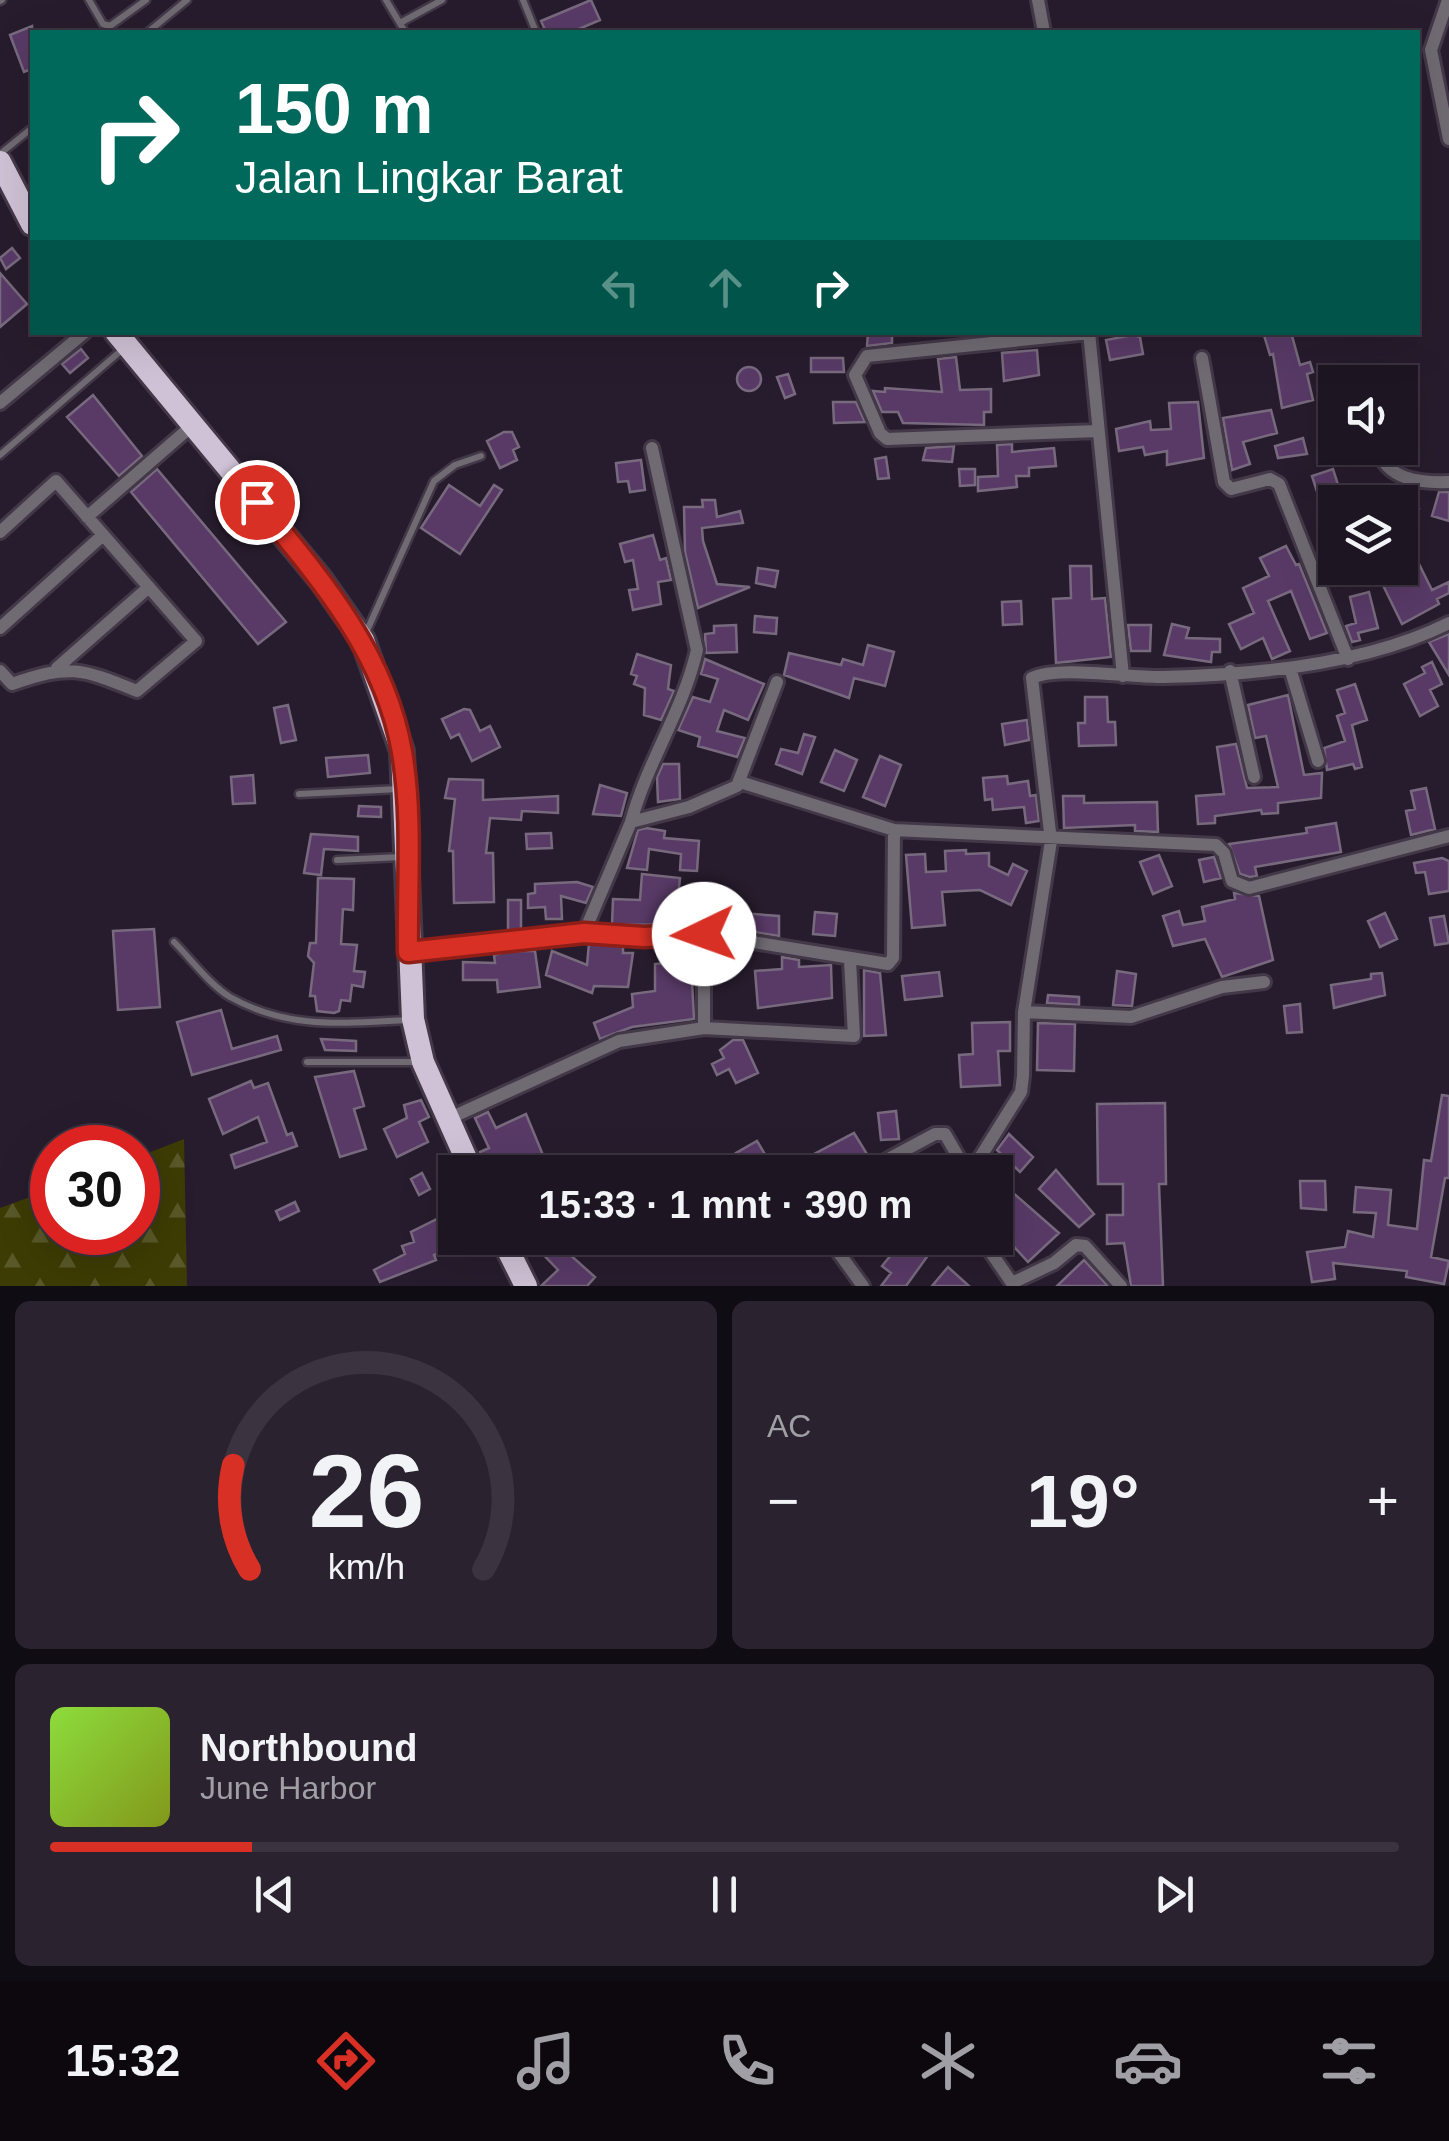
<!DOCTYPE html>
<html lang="id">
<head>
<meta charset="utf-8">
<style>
	:root { --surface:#1d1522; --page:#2a222f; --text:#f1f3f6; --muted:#a09fa5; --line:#3b3440; --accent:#d93025 }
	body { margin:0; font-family:Arial,sans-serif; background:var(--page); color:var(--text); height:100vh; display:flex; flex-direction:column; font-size:38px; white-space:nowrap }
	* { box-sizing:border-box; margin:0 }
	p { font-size:32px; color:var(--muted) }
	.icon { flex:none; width:55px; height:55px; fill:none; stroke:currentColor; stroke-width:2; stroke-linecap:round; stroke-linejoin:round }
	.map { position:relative; height:1286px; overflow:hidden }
	.details { display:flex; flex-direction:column; gap:15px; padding:15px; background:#100c13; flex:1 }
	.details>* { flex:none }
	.guide { position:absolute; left:30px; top:30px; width:1390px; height:305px; border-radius:0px; box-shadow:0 10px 40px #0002,0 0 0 2px var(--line); background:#00695c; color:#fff; overflow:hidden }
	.buttons { position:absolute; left:1318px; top:365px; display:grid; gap:20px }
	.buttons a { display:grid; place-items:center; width:100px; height:100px; border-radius:0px; background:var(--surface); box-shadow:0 10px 40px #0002,0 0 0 2px var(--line); font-size:50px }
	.speed { position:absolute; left:30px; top:1125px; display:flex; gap:20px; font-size:50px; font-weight:700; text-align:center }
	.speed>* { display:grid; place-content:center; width:130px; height:130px; border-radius:50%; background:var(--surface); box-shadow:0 10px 40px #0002,0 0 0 2px var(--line); line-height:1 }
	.speed .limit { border:15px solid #d22; background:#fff; color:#111 }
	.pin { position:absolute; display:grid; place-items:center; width:85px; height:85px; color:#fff; margin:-42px; border:5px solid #fff; border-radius:50%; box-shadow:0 2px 10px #0007 }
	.me { position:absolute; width:110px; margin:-55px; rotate:267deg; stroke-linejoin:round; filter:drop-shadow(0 0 8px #0008) }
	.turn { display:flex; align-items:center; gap:35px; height:210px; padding:0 40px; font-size:45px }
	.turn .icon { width:130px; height:130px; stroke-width:2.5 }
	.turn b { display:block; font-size:70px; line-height:85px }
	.lanes { display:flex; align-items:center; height:95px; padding:0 40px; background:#0003; justify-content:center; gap:50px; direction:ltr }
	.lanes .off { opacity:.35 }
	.big { font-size:75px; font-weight:700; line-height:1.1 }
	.details .tile { flex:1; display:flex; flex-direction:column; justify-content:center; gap:15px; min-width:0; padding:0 35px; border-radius:15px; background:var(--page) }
	.details .dial { align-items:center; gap:0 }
	.dial svg { height:260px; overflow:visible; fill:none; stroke:var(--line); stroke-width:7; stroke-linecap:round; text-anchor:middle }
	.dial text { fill:var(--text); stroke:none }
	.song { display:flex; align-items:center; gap:30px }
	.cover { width:120px; height:120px; border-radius:15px; background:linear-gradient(135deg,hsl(90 70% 55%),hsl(70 70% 35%)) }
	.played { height:10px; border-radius:5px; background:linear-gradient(90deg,var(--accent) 15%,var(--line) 15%) }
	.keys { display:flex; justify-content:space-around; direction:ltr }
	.heat { display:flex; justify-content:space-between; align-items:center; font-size:55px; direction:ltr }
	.details .tiles { flex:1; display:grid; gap:15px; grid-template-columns:1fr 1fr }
	.tile:last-child { grid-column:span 2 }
	.trip { position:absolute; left:438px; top:1155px; width:575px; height:100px; border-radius:0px; background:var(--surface); box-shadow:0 10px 40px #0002,0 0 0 2px var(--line); font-weight:700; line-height:100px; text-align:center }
	.dock { display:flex; height:160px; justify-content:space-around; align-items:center; background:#0c080e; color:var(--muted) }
	.dock .icon { width:70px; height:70px }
	.dock .selected { color:var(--accent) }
	.dock b { font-size:45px; color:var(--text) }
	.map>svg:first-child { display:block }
	.forest { fill:url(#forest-firs) }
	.building { fill:#593a67; stroke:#786a7e; stroke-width:2.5 }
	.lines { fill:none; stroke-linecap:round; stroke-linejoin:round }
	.service-casing { stroke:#433848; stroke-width:11 }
	.minor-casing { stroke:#433848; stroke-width:18 }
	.trunk-casing { stroke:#433848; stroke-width:28 }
	.service { stroke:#706a73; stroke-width:6 }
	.minor { stroke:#706a73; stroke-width:12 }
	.trunk { stroke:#d0c2d6; stroke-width:22 }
	.route-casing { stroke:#8d1f18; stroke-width:25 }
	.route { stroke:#d93025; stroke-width:18 }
</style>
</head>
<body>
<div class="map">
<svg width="1449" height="1286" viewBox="0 0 1449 1286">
	<defs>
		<pattern id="forest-firs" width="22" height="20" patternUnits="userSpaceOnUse" patternTransform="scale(2.5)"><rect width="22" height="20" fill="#3d3c04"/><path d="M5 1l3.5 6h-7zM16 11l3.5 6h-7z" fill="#595829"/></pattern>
	</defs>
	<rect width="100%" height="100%" fill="#271c2d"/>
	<!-- forest -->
	<path class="forest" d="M184 1139 187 1286H0V1208L52 1189V1232H138V1157Z"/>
	<!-- building -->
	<path class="building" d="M591 0 600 20 572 32H546L541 21Z
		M32 26V69L24 72 10 35Z
		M12 248 20 258 6 269 0 258Z
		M0 273 27 304 0 327Z
		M868 332H892V343L867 346Z
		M1263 332H1291L1300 365 1310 362 1313 372 1307 374 1313 400 1282 408 1273 354 1270 355Z
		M1133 335 1140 337 1143 354 1110 360 1106 340Z
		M81 349 88 358 70 373 62 364Z
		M1037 350 1039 375 1004 381 1002 353Z
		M956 357 960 390 991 389V412H984V425L903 423 898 412H882L873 391 885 392V388L942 392 938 359Z
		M811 358H843L844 372H811Z
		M737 379a12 12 0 1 1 24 0a12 12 0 1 1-24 0Z
		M1414 368 1416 386 1400 388V382H1386L1385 371Z
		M788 374 795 394 785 398 777 377Z
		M93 395 142 456 119 476 67 417Z
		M833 402H856L865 422 834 423Z
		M1198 402 1204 458 1167 465V451L1145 455 1143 447 1119 451 1116 429 1150 421 1151 430 1171 429 1169 403Z
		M1271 410 1277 433 1243 442 1250 464 1232 470 1223 418Z
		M504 432H512L519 447 513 450 517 460 500 468 487 441Z
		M1303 438 1307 454 1278 458 1275 446Z
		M1012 444V452L1054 448 1056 466 1029 468V476H1016L1017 487 978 491V477L998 476 997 445Z
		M954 446 952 462 923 460 926 448Z
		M886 457 889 478 878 479 875 459Z
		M641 460 645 490 630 492 628 481 618 482 616 463Z
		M157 469 286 622 258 644 131 492Z
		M959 469H975V485L960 486Z
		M1333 469 1341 494 1320 501 1312 476Z
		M449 485 480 506 494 485 502 490 460 554 421 528Z
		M1439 492H1449V521L1432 516Z
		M702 500H715L717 517 740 511 743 523 702 528 703 541 717 584 750 587 698 608 685 552 684 507H703Z
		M1400 504 1419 509 1415 528 1400 525Z
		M653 535 660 560 666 558 671 580 658 582 661 604 633 610 629 590 638 589 633 560 625 562 620 544Z
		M1286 546 1296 565 1299 564 1327 633 1310 639 1291 591 1268 601 1290 651 1272 659 1263 638 1241 649 1229 624 1254 613 1243 588 1269 576 1260 558Z
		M1412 550 1432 590 1449 582V593L1437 599 1439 604 1402 624 1375 569 1400 568V556Z
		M1070 566H1091L1092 599 1105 598 1111 657 1056 663 1053 599 1071 598Z
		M758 568 778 571 775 587 756 583Z
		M1369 592 1378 628 1358 633 1360 640 1352 642 1346 626 1356 623 1350 597Z
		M1021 601 1022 624 1003 625 1002 602Z
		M755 616 777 618 776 634 754 632Z
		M1172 624 1189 628 1186 638 1220 639V652H1212L1211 662 1164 655Z
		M736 625 737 652 706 653 705 634 714 633V626Z
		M1128 625H1151L1150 651H1131Z
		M1449 634V675L1429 642Z
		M868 645 894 652 885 686 854 678 849 698 784 675 789 653 841 665 843 659 863 665Z
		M637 654 671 665 668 689 674 691 661 720 644 715 645 688 634 684 637 676 631 674Z
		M705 659 764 684 748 720 724 710 717 731 745 738 737 757 698 746 700 737 678 730 693 697 710 702 718 679 701 674Z
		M1432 662 1442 684 1430 690 1438 706 1420 716 1404 684 1425 673 1422 667Z
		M1355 684 1367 720 1352 725 1362 767 1355 769 1353 764 1327 770 1324 748 1345 741 1337 716 1345 713 1337 690Z
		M1288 695 1304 775 1322 773 1321 798 1278 803V813L1262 814 1261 810 1215 816V823L1198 824 1196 796 1224 794 1217 747 1236 744 1247 788 1278 787 1266 736 1255 738 1248 705Z
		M1085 697H1107L1108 722H1115L1116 745 1079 746 1078 723H1085Z
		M288 705 296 740 281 743 274 708Z
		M464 709 470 710 480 731 490 726 500 747 472 761 459 734 451 738 442 719Z
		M1027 720 1029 740 1005 745 1002 724Z
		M804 734 815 737 802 774 776 764 781 749 798 753Z
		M835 750 857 760 844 791 821 782Z
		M368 755 370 773 328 777 326 758Z
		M880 756 901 765 885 806 863 797Z
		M663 764H679L680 799 658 802 657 777Z
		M253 775 255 803 233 804 231 777Z
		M1007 776 1008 784 1028 781 1030 796 1036 795 1039 821 1026 823 1024 807 993 810 992 799 985 800 983 778Z
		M449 779 483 780V800L558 796V813L522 811 521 820 490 818 486 853H493L494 902 454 903 453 851H449L455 799 445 798Z
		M600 785 627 793 621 816 593 814Z
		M1426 788 1435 829 1411 835 1406 811 1415 809 1411 791Z
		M1063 796H1084V803L1157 802 1158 832 1135 831V825L1064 828Z
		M359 806 381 807V817L358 816Z
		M1336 823 1341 852 1255 867 1257 876 1250 877 1240 874 1229 844 1307 833 1306 828Z
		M646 828 665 831 664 838 699 841 697 871 680 870 681 854 649 849 647 870 627 868 638 830Z
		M551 833 552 848 527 849 526 834Z
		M311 834 358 837V851L324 849 321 875 304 873Z
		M966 850V854L989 853V866L1008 875 1013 864 1027 871 1011 905 980 890 942 892 945 925 912 928 906 855 925 854 926 872 946 871 945 851Z
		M1159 855 1172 886 1153 894 1140 862Z
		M1214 857 1221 878 1204 882 1199 860Z
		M1442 858 1449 861V891L1429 894 1425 872 1416 873 1414 863Z
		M642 874 680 878 677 908 779 916V936L705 924 612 925 613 899 640 900Z
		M318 878 354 879 353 910 343 909 341 944 357 945 354 971 365 972 363 987 352 985 350 1001 341 1000 339 1011 334 1013 317 1011 315 996H310L314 963 308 956 310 943H316Z
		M577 882 593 887 586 903 561 896 562 919H546L545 907 528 908V894L535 893V884Z
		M1234 893 1259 896 1273 960 1222 977 1205 939 1173 946 1163 916 1179 911 1183 925 1205 921 1202 907 1235 899Z
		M508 900H521V930L508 931Z
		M815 912 837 914 835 936 813 934Z
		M1385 913 1397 939 1380 947 1368 921Z
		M1444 916 1449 943 1435 945 1430 918Z
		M154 929 160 1007 118 1010 113 931Z
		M589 943 623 946V953H633L628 987 594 986 592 993 546 975 552 951 587 965Z
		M508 951H535L540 987 498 992 497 980H463V962L495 963 494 955Z
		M782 957 799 960V967L831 965 832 998 758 1008 755 971 782 969Z
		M691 960 694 1019 632 1027 600 1039 594 1023 633 1007 632 994 655 991V964Z
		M864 970 880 973 886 1035 864 1036Z
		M1117 971 1136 974 1132 1006 1113 1005Z
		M939 972 942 996 905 1000 902 976Z
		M1382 973 1385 995 1334 1008 1331 985 1371 979V974Z
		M1048 995 1079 997V1005L1047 1003Z
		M1300 1004 1302 1032 1287 1033 1284 1006Z
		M221 1010 232 1049 277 1036 281 1050 192 1075 177 1022Z
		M1010 1022V1051H998L1000 1085 961 1087 959 1055 973 1054 972 1023Z
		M1038 1023 1075 1024 1074 1071 1037 1070Z
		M321 1039 356 1041V1051L325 1050Z
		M733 1040H743L758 1073 736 1083 729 1069 717 1075 712 1064 724 1058 720 1050Z
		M354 1071 364 1106 354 1109 366 1149 340 1157 315 1077Z
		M251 1081 254 1088 268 1083 287 1135 292 1133 297 1146 235 1168 231 1155 267 1142 258 1117 223 1134 209 1099Z
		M1442 1095 1449 1096V1178H1445L1431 1257 1449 1261 1444 1284 1406 1277 1407 1271 1333 1263 1335 1279 1312 1282 1307 1252 1345 1247 1348 1231 1373 1237 1376 1213 1354 1212 1356 1187 1391 1190 1388 1225 1417 1229 1424 1160 1431 1161Z
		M421 1100 429 1117 419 1122 428 1142 397 1157 384 1129 407 1118 404 1105Z
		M1165 1103 1166 1184H1159L1163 1286H1131L1124 1243 1107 1244V1215H1123V1184H1098L1097 1104Z
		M896 1111 899 1139 881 1140 878 1113Z
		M488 1112 496 1128 526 1114 550 1172H507L502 1162 486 1170 480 1152 489 1148 475 1118Z
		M854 1133 867 1154 836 1172H806L799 1162Z
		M1009 1134 1033 1157 1020 1172 997 1150Z
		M757 1141 769 1161 748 1172 736 1153Z
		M1056 1170 1094 1214 1079 1227 1039 1189Z
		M422 1173 430 1189 419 1195 411 1179Z
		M995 1177 1059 1233 1028 1262 995 1226Z
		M1300 1181H1325L1326 1210 1301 1208Z
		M295 1202 299 1211 280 1220 276 1211Z
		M455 1210V1231L447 1235 452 1248 434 1255 436 1260 380 1282 374 1270 405 1254 402 1246 414 1242 411 1232Z
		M550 1238H584L568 1253 595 1277 587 1286H541L558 1270 538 1249Z
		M905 1238H920L934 1247 906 1286H881L891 1273 882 1266Z
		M1084 1260 1108 1286H1057Z
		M948 1267 969 1286H932Z"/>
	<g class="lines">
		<!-- service casing -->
		<g class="service-casing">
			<path id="service" d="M89 0 103 24 110 26 146 0
				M386 0 405 32
				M523 0 536 32
				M0 1 2 0
				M400 23 442 0
				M148 32 187 0
				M0 154 32 128
				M0 455 123 349
				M365 635 434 481 455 465 481 456
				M299 794 399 789
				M337 860 401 857
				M174 942C191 959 210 985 230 997 289 1030 343 1023 407 1020
				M307 1062H417"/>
		</g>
		<!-- minor casing -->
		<g class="minor-casing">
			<path id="minor" d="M1038 0 1044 32
				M1448 0 1431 50 1449 139
				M1089 332 1123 676
				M1089 333 867 356 855 375 880 433 887 439 1098 431
				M1202 358 1224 482 1231 489 1270 479 1279 484 1348 659
				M0 403 85 332
				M1377 448C1387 480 1419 483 1449 482
				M87 517 194 424
				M0 532 56 481 196 641 137 691C80 668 70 664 12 684L0 671
				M0 628 103 535
				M57 668 149 587
				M1290 668 1318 761
				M1230 671 1254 777
				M740 782 894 830 1216 845 1224 853 1232 881 1249 888 1449 836
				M631 822C647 762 683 711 697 650L652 448
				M584 933 645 937 704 934 888 964 893 958 894 830
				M408 952 584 933 631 822 689 807 737 786 777 682
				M1024 1012 1131 1017 1222 987 1264 982
				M704 1028 854 1036 850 960
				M448 1119 619 1041 704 1028V934
				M864 1172 935 1134H945L967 1172
				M971 1172 1021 1092 1023 1076 1024 1012 1051 841 1032 678C1059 665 1130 678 1163 677 1254 675 1367 664 1449 623
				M828 1238 863 1286
				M981 1238 1014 1286
				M1012 1283 1054 1263 1076 1245 1085 1246 1121 1286"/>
		</g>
		<!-- trunk casing -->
		<g class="trunk-casing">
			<path id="trunk" d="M0 162 32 224
				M116 332 321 580 363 640 402 751 413 1019 423 1062 472 1172
				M502 1238 526 1286"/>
		</g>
		<!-- service -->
		<use href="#service" class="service"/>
		<!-- minor -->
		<use href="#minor" class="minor"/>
		<!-- trunk -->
		<use href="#trunk" class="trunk"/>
	</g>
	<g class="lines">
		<!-- route casing -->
		<g class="route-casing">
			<path id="route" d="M257 502C319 577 385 653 402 752 413 816 407 886 408 952L584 933 644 937 704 934"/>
		</g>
		<!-- route -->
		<use href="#route" class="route"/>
	</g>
</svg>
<div class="buttons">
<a><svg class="icon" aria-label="sound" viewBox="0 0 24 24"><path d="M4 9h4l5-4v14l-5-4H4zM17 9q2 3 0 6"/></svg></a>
<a><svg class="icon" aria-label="layers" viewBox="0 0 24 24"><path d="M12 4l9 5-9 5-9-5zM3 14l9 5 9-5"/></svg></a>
</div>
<div class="speed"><div class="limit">30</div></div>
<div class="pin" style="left:257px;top:502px;background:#d93025"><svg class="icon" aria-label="arrive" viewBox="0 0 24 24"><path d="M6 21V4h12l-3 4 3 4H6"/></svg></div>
<svg class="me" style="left:704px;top:934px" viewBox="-20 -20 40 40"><circle r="19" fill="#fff"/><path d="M0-13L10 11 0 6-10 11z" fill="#d93025"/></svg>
<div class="trip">15:33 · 1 mnt · 390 m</div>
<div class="guide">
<div class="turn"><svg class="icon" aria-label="right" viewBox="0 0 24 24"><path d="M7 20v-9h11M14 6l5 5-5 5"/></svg><div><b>150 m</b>Jalan Lingkar Barat</div></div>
<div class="lanes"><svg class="icon off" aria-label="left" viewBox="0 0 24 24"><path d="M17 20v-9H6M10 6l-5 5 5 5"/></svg><svg class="icon off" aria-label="ahead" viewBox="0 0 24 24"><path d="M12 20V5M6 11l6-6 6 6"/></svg><svg class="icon" aria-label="right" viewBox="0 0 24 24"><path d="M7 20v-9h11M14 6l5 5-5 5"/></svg></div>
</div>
</div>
<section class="details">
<div class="tiles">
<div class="tile dial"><svg viewBox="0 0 100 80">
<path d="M14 69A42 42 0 1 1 86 69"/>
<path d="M14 69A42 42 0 0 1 9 37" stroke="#d93025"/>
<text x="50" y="56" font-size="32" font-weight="700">26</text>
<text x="50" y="72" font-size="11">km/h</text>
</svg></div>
<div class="tile"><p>AC</p>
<div class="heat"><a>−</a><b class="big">19°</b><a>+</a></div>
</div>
<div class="tile">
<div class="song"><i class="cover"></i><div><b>Northbound</b><p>June Harbor</p></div></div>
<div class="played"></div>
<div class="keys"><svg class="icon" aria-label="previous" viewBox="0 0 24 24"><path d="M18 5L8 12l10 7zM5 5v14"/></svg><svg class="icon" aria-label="pause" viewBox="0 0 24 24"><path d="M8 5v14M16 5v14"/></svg><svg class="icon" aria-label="next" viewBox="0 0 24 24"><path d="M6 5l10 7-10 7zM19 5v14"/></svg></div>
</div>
</div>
</section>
<nav class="dock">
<b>15:32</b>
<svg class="icon selected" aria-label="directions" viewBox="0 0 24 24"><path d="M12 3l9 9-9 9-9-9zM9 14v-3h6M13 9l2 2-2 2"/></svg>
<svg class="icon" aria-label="music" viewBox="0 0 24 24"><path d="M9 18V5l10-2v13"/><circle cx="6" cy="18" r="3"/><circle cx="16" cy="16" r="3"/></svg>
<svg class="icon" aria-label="phone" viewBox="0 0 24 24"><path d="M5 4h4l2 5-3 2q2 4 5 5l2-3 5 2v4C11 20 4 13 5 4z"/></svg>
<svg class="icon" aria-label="climate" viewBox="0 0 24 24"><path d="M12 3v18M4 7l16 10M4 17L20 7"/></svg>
<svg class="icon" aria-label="car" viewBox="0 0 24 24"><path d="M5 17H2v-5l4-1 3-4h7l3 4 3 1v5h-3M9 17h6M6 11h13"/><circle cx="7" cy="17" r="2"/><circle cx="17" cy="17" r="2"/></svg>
<svg class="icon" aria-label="filters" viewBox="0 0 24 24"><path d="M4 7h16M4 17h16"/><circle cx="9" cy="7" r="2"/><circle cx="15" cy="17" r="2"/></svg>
</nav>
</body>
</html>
